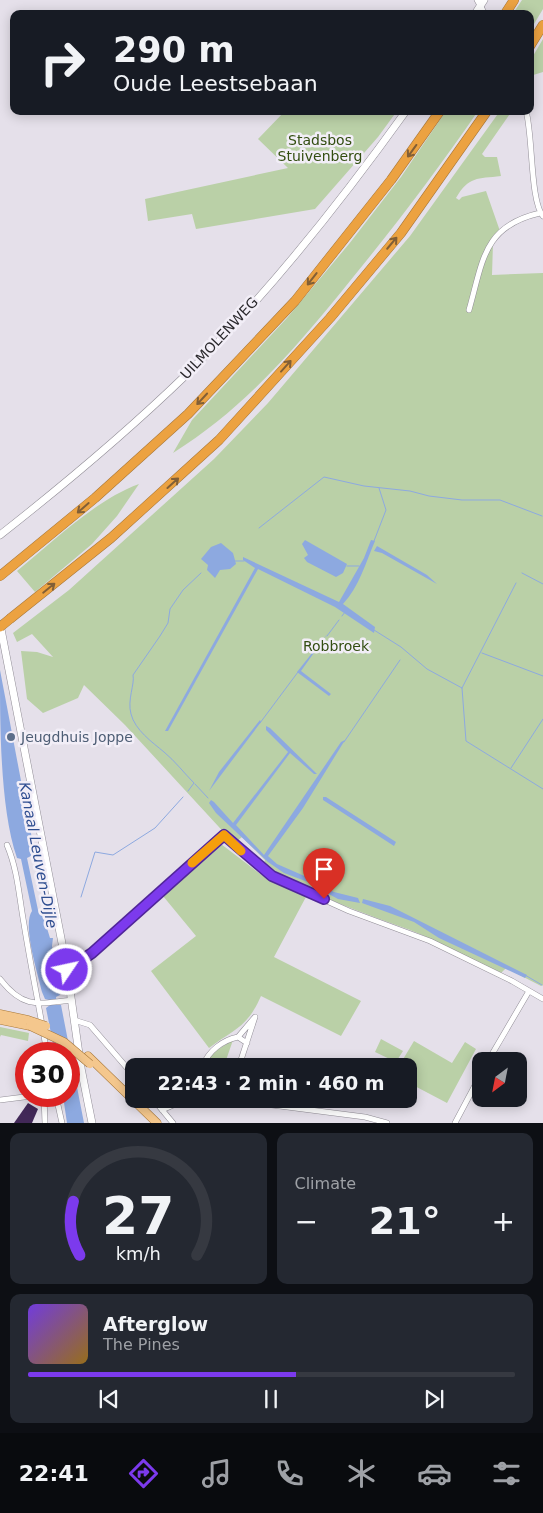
<!DOCTYPE html>
<html lang="en">
<head>
<meta charset="utf-8">
<style>
	:root { --surface:#171b24; --page:#242831; --text:#f1f3f6; --muted:#9ea1a6; --line:#363941; --accent:#7c3aed }
	body { margin:0; font-family:"DejaVu Sans",sans-serif; background:var(--page); color:var(--text); height:100vh; display:flex; flex-direction:column; font-size:19px; white-space:nowrap }
	* { box-sizing:border-box; margin:0 }
	p { font-size:16px; color:var(--muted) }
	.icon { flex:none; width:28px; height:28px; fill:none; stroke:currentColor; stroke-width:2; stroke-linecap:round; stroke-linejoin:round }
	.map { position:relative; height:1123px; overflow:hidden }
	.details { display:flex; flex-direction:column; gap:10px; padding:10px; background:#0d0f14; flex:1 }
	.details>* { flex:none }
	.guide { position:absolute; left:10px; top:10px; width:524px; height:105px; border-radius:10px; box-shadow:0 2px 12px #0003; background:#171b24; color:var(--text); overflow:hidden }
	.needle { width:32px; rotate:212deg }
	.buttons { position:absolute; left:472px; top:1052px; display:grid; gap:10px }
	.buttons a { display:grid; place-items:center; width:55px; height:55px; border-radius:10px; background:var(--surface); box-shadow:0 2px 12px #0003; font-size:25px }
	.speed { position:absolute; left:15px; top:1042px; display:flex; gap:10px; font-size:25px; font-weight:700; text-align:center }
	.speed>* { display:grid; place-content:center; width:65px; height:65px; border-radius:50%; background:var(--surface); box-shadow:0 2px 12px #0003; line-height:1 }
	.speed .limit { border:8px solid #d22; background:#fff; color:#111 }
	.pin { position:absolute; display:grid; place-items:center; width:42px; height:42px; color:#fff; margin:-51px -21px; border-radius:50% 50% 50% 0; rotate:-45deg; box-shadow:0 0 5px #0007 }
	.pin .icon { rotate:45deg }
	.me { position:absolute; width:55px; margin:-28px; rotate:56deg; stroke-linejoin:round; filter:drop-shadow(0 0 4px #0008) }
	.turn { display:flex; align-items:center; gap:18px; height:105px; padding:0 20px; font-size:22px }
	.turn .icon { width:65px; height:65px; stroke-width:2.5 }
	.turn b { display:block; font-size:35px; line-height:42px }
	.big { font-size:38px; font-weight:700; line-height:1.1 }
	.details .card { flex:1; display:flex; flex-direction:column; justify-content:center; gap:8px; min-width:0; padding:0 18px; border-radius:10px; background:var(--page) }
	.details .dial { align-items:center; gap:0 }
	.dial svg { height:130px; overflow:visible; fill:none; stroke:var(--line); stroke-width:7; stroke-linecap:round; text-anchor:middle }
	.dial text { fill:var(--text); stroke:none }
	.song { display:flex; align-items:center; gap:15px }
	.cover { width:60px; height:60px; border-radius:8px; background:linear-gradient(135deg,hsl(260 70% 55%),hsl(40 70% 35%)) }
	.played { height:5px; border-radius:2px; background:linear-gradient(90deg,var(--accent) 55%,var(--line) 55%) }
	.keys { display:flex; justify-content:space-around; direction:ltr }
	.heat { display:flex; justify-content:space-between; align-items:center; font-size:28px; direction:ltr }
	.details .tiles { flex:1; display:grid; gap:10px; grid-template-columns:1fr 1fr }
	.card:last-child { grid-column:span 2 }
	.trip { position:absolute; left:125px; top:1058px; width:292px; height:50px; border-radius:10px; background:var(--surface); box-shadow:0 2px 12px #0003; font-weight:700; line-height:50px; text-align:center }
	.dock { display:flex; height:80px; justify-content:space-around; align-items:center; background:#090b0e; color:var(--muted) }
	.dock .icon { width:35px; height:35px }
	.dock .on { color:var(--accent) }
	.dock b { font-size:22px; color:var(--text) }
	.map>svg:first-child { display:block }
	.green { fill:#bad0a7 }
	.water { fill:#8da9e0 }
	.lines { fill:none; stroke-linecap:round; stroke-linejoin:round }
	.stream { stroke:#8da9e0; stroke-width:1 }
	.building { fill:#422858 }
	.minor-casing { stroke:#918d96; stroke-width:6 }
	.secondary-casing { stroke:#918d96; stroke-width:8 }
	.primary-casing { stroke:#a8783a; stroke-width:9 }
	.motorway-casing { stroke:#a8783a; stroke-width:10 }
	.minor { stroke:#fff; stroke-width:5 }
	.secondary { stroke:#fff; stroke-width:7 }
	.primary { stroke:#f4c78d; stroke-width:8 }
	.motorway { stroke:#eca241; stroke-width:9 }
	.primary-bridge-casing { stroke:#a8783a; stroke-width:9; stroke-linecap:butt }
	.motorway-bridge-casing { stroke:#a8783a; stroke-width:10; stroke-linecap:butt }
	.primary-bridge { stroke:#f4c78d; stroke-width:8 }
	.motorway-bridge { stroke:#eca241; stroke-width:9 }
	.oneway { stroke:#825f36 }
	.route-casing { stroke:#51269a; stroke-width:12 }
	.route { stroke:#7c3aed; stroke-width:9 }
	.slow { stroke:#f59e0b; stroke-width:9 }
	.service-dot { fill:#5c6f8a; stroke:#f2eef7; stroke-width:2 }
	.labels { text-anchor:middle; dominant-baseline:central; stroke-width:5; stroke-linejoin:round; paint-order:stroke }
	.park-label { font-size:14px; fill:#334e11; stroke:#f2eef7 }
	.street-label { font-size:14px; fill:#2b292d; stroke:#f2eef7 }
	.service-label { font-size:14px; fill:#4e5e75; stroke:#f2eef7; text-anchor:start }
	.water-label { font-size:15px; font-style:italic; fill:#2e4d90; stroke:#f2eef7 }
</style>
</head>
<body>
<div class="map">
<svg width="543" height="1123" viewBox="0 0 543 1123">
	<rect width="100%" height="100%" fill="#e5e0ea"/>
	<!-- green -->
	<path class="green" d="M522 0H543V9L534 24 530 22V14L514 12Z
		M543 39V72L530 76V61Z
		M285 111H397L378 137 315 209 196 229 192 214 148 221 145 199 288 168 258 139Z
		M446 111H478C439 168 398 222 354 276 300 343 247 407 173 453L192 420 287 318 349 244 401 177Z
		M500 111H512L482 154 485 157H497L501 176C477 179 469 176 456 198L459 200 462 197 486 191 501 234 493 243 492 275 543 273V985L541 986 506 968 501 973C466 957 432 937 396 925 353 909 301 891 263 865L265 860 242 837 235 843 230 839 125 725 84 685 78 698 43 713 27 699 21 651 37 652 53 657 32 634 17 642 13 633 69 590 214 459 268 403 410 236Z
		M139 484 117 516 92 544 35 592 17 571C53 542 95 500 139 484Z
		M221 844 263 876 303 895H307L274 957 361 1001 341 1036 261 996C247 1028 234 1029 209 1048L151 971 196 936 163 896Z
		M0 1027 29 1033 28 1041 1 1035 0 1037Z
		M381 1039 403 1051 396 1062 375 1052Z
		M233 1040 224 1066H216L207 1061 214 1052Z
		M414 1041 452 1063 465 1042 476 1049 447 1103 409 1083V1066H399Z"/>
	<!-- water -->
	<path class="water" d="M305 540 347 564 343 573 336 577 307 562 304 558 308 555 302 544Z
		M371 540 375 541C366 562 359 587 343 604L375 627 374 633 335 607 258 569 168 731H165L255 568 243 560V557L339 602 364 558Z
		M221 543 233 553 236 564 230 569 220 570 215 578 207 570 208 565 201 559 211 547Z
		M377 546 427 575 437 584 382 553 374 551Z
		M328 633 301 671 331 694 329 696 297 672Z
		M0 670 33 844 31 856 27 858 38 910 42 912 50 938H53L52 946 60 995 56 997 57 1005H61L84 1123H67L63 1096H69V1054H55L46 1008 50 1005 49 1000 45 999 42 992C38 974 22 925 32 911L21 859 17 858C0 809 0 725 0 670Z
		M260 720 261 722 209 791 219 772Z
		M266 726 270 728 317 774H314L290 753 236 825 264 855 341 742 345 740 303 808 268 856 277 864 309 878 308 882 284 873 268 862 216 813 209 803 211 800 214 802 233 823 288 752 266 730Z
		M323 797H326L396 842 394 846 323 800Z
		M311 881 334 892 358 898 360 903 338 899 312 885Z
		M363 899 390 906 527 975 525 978 439 938 414 922 362 903Z"/>
	<g class="lines">
		<!-- stream -->
		<path class="stream" d="M259 528 324 477 364 486 410 491 429 496 462 500H500L542 516
			M374 541 386 510 379 488
			M235 561H244
			M347 566H359
			M522 573 543 584
			M342 616 345 612
			M374 630 401 647 427 669 462 688 466 741 543 789
			M327 636 339 620
			M482 653 543 676
			M462 688 516 583
			M260 723 298 672
			M344 742 400 660
			M511 768 543 719
			M195 784 208 798
			M188 791 194 783C184 773 175 761 164 752 152 742 135 730 131 714 127 700 135 684 133 675L160 636 168 623 170 609 183 590 201 573
			M81 897 95 852 113 855 155 828 183 797
			M525 975 542 985"/>
	</g>
	<!-- building -->
	<path class="building" d="M28 1103 38 1109 32 1123H14Z"/>
	<g class="lines">
		<!-- minor casing -->
		<g class="minor-casing">
			<path id="minor" d="M477 0 485 14
				M526 111C533 135 530 201 543 216
				M469 310C483 261 483 226 540 213
				M7 845C18 871 19 897 24 924 31 968 40 1010 47 1054
				M67 969 92 953 224 835 250 860 278 879 349 911 430 941 512 981 543 999
				M0 979C23 1009 38 1004 72 1000
				M74 1020 90 1025 134 1076
				M488 1061 529 991
				M203 1066C208 1051 223 1040 238 1037
				M239 1066 255 1017 238 1037 247 1043
				M44 1096 45 1123
				M56 1096 62 1123
				M153 1099 173 1123
				M224 1099 365 1117 387 1123
				M0 1100 32 1096
				M162 1110 187 1099
				M455 1123 481 1074"/>
		</g>
		<!-- secondary casing -->
		<g class="secondary-casing">
			<path id="secondary" d="M475 14 484 0
				M0 535C65 484 127 432 186 375 267 295 340 203 406 111
				M0 624 67 969 81 1068 92 1123"/>
		</g>
		<!-- primary casing -->
		<g class="primary-casing">
			<path id="primary" d="M0 1014 28 1020
				M0 1020 30 1026
				M88 1056 157 1123"/>
		</g>
		<!-- motorway casing -->
		<g class="motorway-casing">
			<path id="motorway" d="M505 14 514 0
				M530 46 543 25
				M0 576 95 498 188 414 295 301 391 180 440 111
				M11 618 111 538 219 440 330 318 401 233 487 111"/>
		</g>
		<!-- minor -->
		<use href="#minor" class="minor"/>
		<!-- secondary -->
		<use href="#secondary" class="secondary"/>
		<!-- primary -->
		<use href="#primary" class="primary"/>
		<!-- motorway -->
		<use href="#motorway" class="motorway"/>
		<!-- primary-bridge casing -->
		<g class="primary-bridge-casing">
			<path id="primary-bridge" d="M28 1020 46 1026
				M30 1026 64 1042 90 1064"/>
		</g>
		<!-- motorway-bridge casing -->
		<g class="motorway-bridge-casing">
			<path id="motorway-bridge" d="M0 627 11 618"/>
		</g>
		<!-- primary-bridge -->
		<use href="#primary-bridge" class="primary-bridge"/>
		<!-- motorway-bridge -->
		<use href="#motorway-bridge" class="motorway-bridge"/>
	</g>
	<!-- one-way arrows -->
	<defs><path id="oneway-shaft" d="M-6 0H5M1.5-3L5.5 0L1.5 3" fill="none" stroke-width="1.6" stroke-linecap="round" stroke-linejoin="round" transform="scale(1.25)"/></defs>
	<g class="oneway">
		<use href="#oneway-shaft" transform="translate(412 151) rotate(126)"/>
		<use href="#oneway-shaft" transform="translate(392 243) rotate(-50)"/>
		<use href="#oneway-shaft" transform="translate(312 279) rotate(128)"/>
		<use href="#oneway-shaft" transform="translate(286 366) rotate(-48)"/>
		<use href="#oneway-shaft" transform="translate(202 399) rotate(133)"/>
		<use href="#oneway-shaft" transform="translate(173 483) rotate(-42)"/>
		<use href="#oneway-shaft" transform="translate(83 508) rotate(139)"/>
		<use href="#oneway-shaft" transform="translate(49 588) rotate(-39)"/>
	</g>
	<g class="lines">
		<!-- route casing -->
		<g class="route-casing">
			<path id="route" d="M67 970 92 953 224 835 272 876 324 899"/>
		</g>
		<!-- route -->
		<use href="#route" class="route"/>
		<!-- slow -->
		<path class="slow" d="M192 863 224 835 241 851"/>
	</g>
	<!-- markers -->
	<circle class="service-dot" cx="11" cy="737" r="5"/>
	<g class="labels">
		<!-- park labels -->
		<g class="park-label">
			<text x="320" y="140">Stadsbos<tspan x="320" dy="16">Stuivenberg</tspan></text>
			<text x="336" y="646">Robbroek</text>
		</g>
		<!-- street labels -->
		<g class="street-label">
			<text transform="translate(219 338) rotate(-47)">UILMOLENWEG</text>
		</g>
		<!-- service labels -->
		<g class="service-label">
			<text x="21" y="737">Jeugdhuis Joppe</text>
		</g>
		<!-- water labels -->
		<g class="water-label">
			<text transform="translate(38 855) rotate(79)">Kanaal Leuven-Dijle</text>
		</g>
	</g>
</svg>
<div class="buttons">
<a><svg class="needle" viewBox="-14 -14 28 28"><path d="M0-13l5 13h-10z" fill="#e53935"/><path d="M0 13l5-13h-10z" fill="#9ea1a6"/></svg></a>
</div>
<div class="speed"><div class="limit">30</div></div>
<div class="pin" style="left:324px;top:899px;background:#d93025"><svg class="icon" aria-label="arrive" viewBox="0 0 24 24"><path d="M6 21V4h12l-3 4 3 4H6"/></svg></div>
<svg class="me" style="left:67px;top:970px" viewBox="-20 -20 40 40"><circle r="17" fill="#7c3aed" stroke="#fff" stroke-width="3"/><path d="M0-11L8 9 0 5-8 9z" fill="#fff"/></svg>
<div class="trip">22:43 · 2 min · 460 m</div>
<div class="guide">
<div class="turn"><svg class="icon" aria-label="right" viewBox="0 0 24 24"><path d="M7 20v-9h11M14 6l5 5-5 5"/></svg><div><b>290 m</b>Oude Leestsebaan</div></div>
</div>
</div>
<section class="details">
<div class="tiles">
<div class="card dial"><svg viewBox="0 0 100 80">
<path d="M14 69A42 42 0 1 1 86 69"/>
<path d="M14 69A42 42 0 0 1 10 36" stroke="#7c3aed"/>
<text x="50" y="56" font-size="32" font-weight="700">27</text>
<text x="50" y="72" font-size="11">km/h</text>
</svg></div>
<div class="card"><p>Climate</p>
<div class="heat"><a>−</a><b class="big">21°</b><a>+</a></div>
</div>
<div class="card">
<div class="song"><i class="cover"></i><div><b>Afterglow</b><p>The Pines</p></div></div>
<div class="played"></div>
<div class="keys"><svg class="icon" aria-label="previous" viewBox="0 0 24 24"><path d="M18 5L8 12l10 7zM5 5v14"/></svg><svg class="icon" aria-label="pause" viewBox="0 0 24 24"><path d="M8 5v14M16 5v14"/></svg><svg class="icon" aria-label="next" viewBox="0 0 24 24"><path d="M6 5l10 7-10 7zM19 5v14"/></svg></div>
</div>
</div>
</section>
<nav class="dock">
<b>22:41</b>
<svg class="icon on" aria-label="directions" viewBox="0 0 24 24"><path d="M12 3l9 9-9 9-9-9zM9 14v-3h6M13 9l2 2-2 2"/></svg>
<svg class="icon" aria-label="music" viewBox="0 0 24 24"><path d="M9 18V5l10-2v13"/><circle cx="6" cy="18" r="3"/><circle cx="16" cy="16" r="3"/></svg>
<svg class="icon" aria-label="phone" viewBox="0 0 24 24"><path d="M5 4h4l2 5-3 2q2 4 5 5l2-3 5 2v4C11 20 4 13 5 4z"/></svg>
<svg class="icon" aria-label="climate" viewBox="0 0 24 24"><path d="M12 3v18M4 7l16 10M4 17L20 7"/></svg>
<svg class="icon" aria-label="car" viewBox="0 0 24 24"><path d="M5 17H2v-5l4-1 3-4h7l3 4 3 1v5h-3M9 17h6M6 11h13"/><circle cx="7" cy="17" r="2"/><circle cx="17" cy="17" r="2"/></svg>
<svg class="icon" aria-label="filters" viewBox="0 0 24 24"><path d="M4 7h16M4 17h16"/><circle cx="9" cy="7" r="2"/><circle cx="15" cy="17" r="2"/></svg>
</nav>
</body>
</html>
